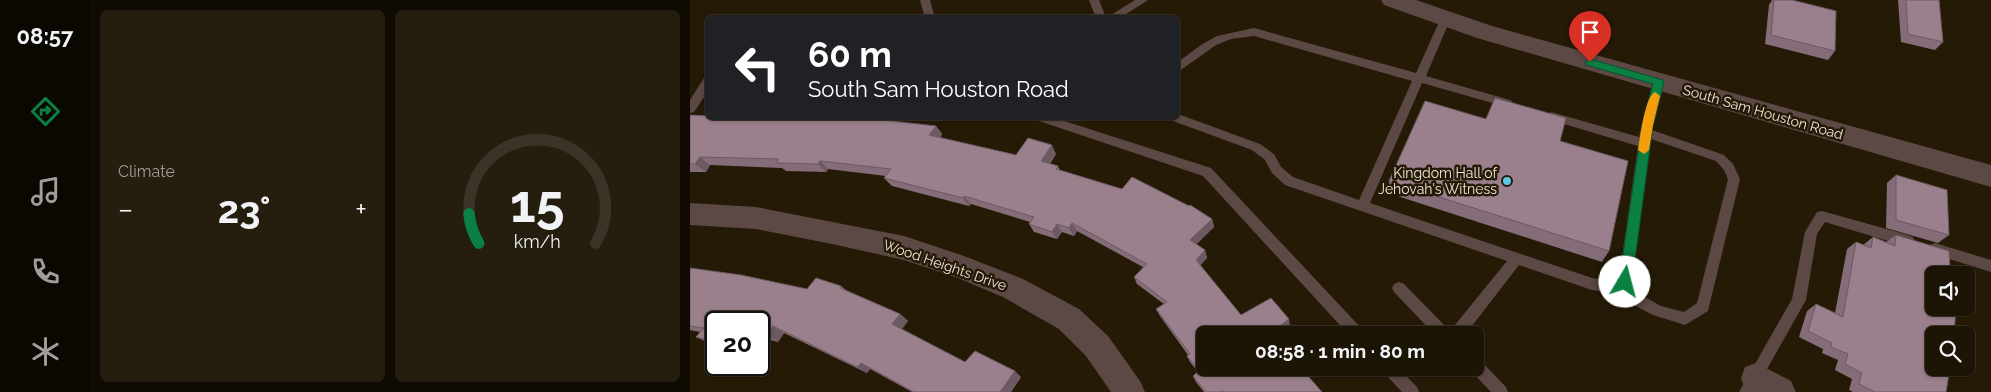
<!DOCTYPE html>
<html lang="en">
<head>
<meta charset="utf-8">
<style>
	:root { --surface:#1c1404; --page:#251d0e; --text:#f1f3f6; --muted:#a09e9a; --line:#3a3326; --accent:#0b8043 }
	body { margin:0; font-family:Raleway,sans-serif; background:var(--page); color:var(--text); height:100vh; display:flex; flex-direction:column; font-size:19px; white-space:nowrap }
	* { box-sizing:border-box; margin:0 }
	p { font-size:16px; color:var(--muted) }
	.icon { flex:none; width:28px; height:28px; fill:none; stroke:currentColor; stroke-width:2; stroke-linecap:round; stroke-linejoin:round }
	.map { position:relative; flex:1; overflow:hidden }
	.sheet { display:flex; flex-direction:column; gap:10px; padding:10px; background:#0f0b02; width:600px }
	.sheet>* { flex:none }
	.banner { position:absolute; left:15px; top:15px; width:475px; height:105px; border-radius:8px; box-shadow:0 1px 4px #0004,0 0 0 1px var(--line); background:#202124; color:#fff; overflow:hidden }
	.fabs { position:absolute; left:1235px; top:266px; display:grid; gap:10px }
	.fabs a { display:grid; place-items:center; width:50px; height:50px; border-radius:8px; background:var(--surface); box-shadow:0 1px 4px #0004,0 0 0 1px var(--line); font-size:25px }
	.speed { position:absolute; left:15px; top:311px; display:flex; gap:10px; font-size:25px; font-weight:700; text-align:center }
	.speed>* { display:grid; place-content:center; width:65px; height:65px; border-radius:50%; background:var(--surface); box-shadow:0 1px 4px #0004,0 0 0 1px var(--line); line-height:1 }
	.speed .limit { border:2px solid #111; border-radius:8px; background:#fff; color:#111 }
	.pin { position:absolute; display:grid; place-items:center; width:42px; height:42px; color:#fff; margin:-51px -21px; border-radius:50% 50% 50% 0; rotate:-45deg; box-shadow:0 0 5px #0007 }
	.pin .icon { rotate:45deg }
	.me { position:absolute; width:55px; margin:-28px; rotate:8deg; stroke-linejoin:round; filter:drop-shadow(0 0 4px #0008) }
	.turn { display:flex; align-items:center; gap:18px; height:105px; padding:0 20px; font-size:22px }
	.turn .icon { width:65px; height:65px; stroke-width:2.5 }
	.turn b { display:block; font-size:35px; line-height:42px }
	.big { font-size:38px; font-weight:700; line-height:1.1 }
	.sheet .tile { flex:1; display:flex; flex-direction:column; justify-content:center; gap:8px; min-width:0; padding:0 18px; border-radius:8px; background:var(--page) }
	.sheet .dial { align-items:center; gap:0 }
	.dial svg { height:130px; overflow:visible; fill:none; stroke:var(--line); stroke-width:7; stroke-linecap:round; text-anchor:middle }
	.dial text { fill:var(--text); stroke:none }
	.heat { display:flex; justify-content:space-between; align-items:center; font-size:28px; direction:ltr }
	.sheet .tiles { flex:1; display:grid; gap:10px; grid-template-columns:repeat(2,1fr) }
	.trip { position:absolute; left:506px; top:326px; width:288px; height:50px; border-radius:8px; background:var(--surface); box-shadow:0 1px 4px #0004,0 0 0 1px var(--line); font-weight:700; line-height:50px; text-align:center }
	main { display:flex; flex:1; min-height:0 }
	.menu { display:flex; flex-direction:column; width:90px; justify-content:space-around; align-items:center; background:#0b0802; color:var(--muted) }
	.menu .icon { width:35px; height:35px }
	.menu .active { color:var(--accent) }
	.menu b { font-size:22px; color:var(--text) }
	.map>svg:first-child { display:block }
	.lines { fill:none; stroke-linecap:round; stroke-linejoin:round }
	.service { fill:#5c4845; fill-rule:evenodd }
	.minor { fill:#5c4845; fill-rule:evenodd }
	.tertiary { fill:#5c4845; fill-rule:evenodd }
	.wall { fill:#846d78 }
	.shaded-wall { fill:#6c5962 }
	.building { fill:#9a7f8c; stroke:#6c5962 }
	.route { fill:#0b8043; stroke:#07532c }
	.slow { fill:#f59e0b }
	.poi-dot { fill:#58c8e4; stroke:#251a06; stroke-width:2 }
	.labels { text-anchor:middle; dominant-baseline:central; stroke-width:5; stroke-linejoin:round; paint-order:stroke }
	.street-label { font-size:14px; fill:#eee6da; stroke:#251a06 }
	.poi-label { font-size:14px; fill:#eee6da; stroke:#251a06; text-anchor:end }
</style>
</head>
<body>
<main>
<nav class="menu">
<b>08:57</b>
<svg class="icon active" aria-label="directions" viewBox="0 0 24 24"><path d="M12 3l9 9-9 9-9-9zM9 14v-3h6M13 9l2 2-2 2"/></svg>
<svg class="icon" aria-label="music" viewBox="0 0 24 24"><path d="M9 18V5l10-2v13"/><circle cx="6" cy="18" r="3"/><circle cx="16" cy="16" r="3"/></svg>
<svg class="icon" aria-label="phone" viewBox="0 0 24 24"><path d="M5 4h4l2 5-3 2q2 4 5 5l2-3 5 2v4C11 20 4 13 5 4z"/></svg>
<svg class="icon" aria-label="climate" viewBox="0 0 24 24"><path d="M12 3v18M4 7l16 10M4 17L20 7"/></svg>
</nav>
<section class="sheet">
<div class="tiles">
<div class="tile"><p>Climate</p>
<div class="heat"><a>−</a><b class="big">23°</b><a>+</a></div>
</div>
<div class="tile dial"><svg viewBox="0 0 100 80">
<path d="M14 69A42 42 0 1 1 86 69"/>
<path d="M14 69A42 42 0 0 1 8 51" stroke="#0b8043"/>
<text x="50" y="56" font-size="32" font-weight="700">15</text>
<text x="50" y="72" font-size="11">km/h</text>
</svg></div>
</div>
</section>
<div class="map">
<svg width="1301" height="392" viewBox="0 0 1301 392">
	<rect width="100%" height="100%" fill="#251a06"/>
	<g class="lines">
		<!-- service -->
		<path class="service" d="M230 0H240L245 18H235Z
			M399 0H409L416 18H406Z
			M445 0H458L430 18H416Z
			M755 16 760 20 736 76 820 100 826 104 820 108 732 83 680 203 902 278 923 281 929 278 948 146 857 119 855 116 861 112 949 137 963 82 965 79H973L975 82 962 130 1034 155 1043 164 1050 179 1018 311 995 325 963 315 921 293 902 290 829 265 775 335H745L704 292 702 288 704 284 709 282 714 284 760 331 817 261 595 185 582 173 575 160 562 150 483 121 481 118H488V114L570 144 584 154 591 167 603 177 669 200 722 81 564 36 541 39 526 45 488 72V62L511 45 527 36 564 28 726 73 750 20ZM961 139 1026 161 1034 170 1038 179 1007 303 994 312 971 306 937 287 942 282Z
			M18 77V91L4 112 0 113V100L14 78Z
			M347 118H365L521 168 673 330 675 335H659L513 176 349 121Z
			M1132 211 1218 235 1223 237 1225 241 1223 245 1218 247 1135 222 1127 234 1116 300 1064 392H1049L1102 299 1115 232 1127 212Z
			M1245 243 1301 260V272L1240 253 1238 249 1240 245Z
			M785 358 790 360 816 387 818 392H801L780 370 779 368H785Z
			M692 368H708L727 387 729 392H712L694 373Z"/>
		<!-- minor -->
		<path class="minor" d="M0 203 66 207 214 236 274 256 333 279 389 309 418 336 450 381 455 392H421L396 356 369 329 313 297 268 278 214 260 142 244 66 229 0 225Z
			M1066 363 1101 381 1106 392H1061L1055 389 1051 378 1055 367Z"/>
		<!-- tertiary -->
		<path class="tertiary" d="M691 0H726L802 26 1301 165V187L787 38 694 5Z"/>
	</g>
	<!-- wall -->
	<path class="wall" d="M1082 0H1102L1145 51 1138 60 1075 44 1079 5Z
		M1208 0H1249L1253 42 1245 50 1211 42Z
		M0 115 246 126 252 134 250 138 326 155 366 154 360 164 368 166 370 170 522 219 524 227 506 244 515 250 517 258 510 265 551 315 600 325 588 335H515L632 392H514L506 382 503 376 508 372 500 362 497 356 498 355 470 316 466 309 474 304 447 284 444 277 453 267 387 231 384 236 372 232 367 239 344 232 339 224 340 222 281 204 279 206 202 186 194 178 196 176 138 169 136 172 96 171 92 168 20 165 16 172H0Z
		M796 119 870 141 919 251 912 262 698 193 699 181Z
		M1206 175 1259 235 1248 243 1196 228 1197 183Z
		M1206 235 1256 392H1163L1159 390 1162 379 1145 370 1148 360 1132 353 1133 349 1109 337 1117 311 1126 304 1145 313 1157 249 1166 242 1173 245 1183 237 1196 242Z
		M0 268 117 289 151 286 156 290 210 314 218 321 212 329 275 362 331 377 321 392H222L180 369 177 373 94 333 88 342 73 338 69 344V322H26V345L19 343 6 337 10 332 0 330Z"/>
	<!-- shaded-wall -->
	<path class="shaded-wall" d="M246 126 252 134 245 144 239 135Z
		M362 145 366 154 356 169 351 161Z
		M10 157 20 165 16 172 5 164Z
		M130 161 138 169 136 172 128 164Z
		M274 196 281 204 279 206 273 198Z
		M522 219 524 227 503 248 500 240Z
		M382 223 387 231 384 236 379 228Z
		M367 224 372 232 367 239 362 232Z
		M515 250 517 258 509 267 506 260Z
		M210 314 218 321 210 331 202 324Z
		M599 319 600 325 588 335H583L582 332Z
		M83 326 94 333 88 342 77 335Z
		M69 336 73 338 69 344Z
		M171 363 180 369 177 373 167 367Z
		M325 371 331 377 321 392H310Z"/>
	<!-- building -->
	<path class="building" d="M1084 0H1102L1146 11 1145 51 1081 35Z
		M1216 0H1249L1253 42 1218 34Z
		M805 98 876 118 870 141 938 161 919 251 699 181 735 101 796 119Z
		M0 115 18 116V118H145L171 119 172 118H175L246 126 239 135 326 155 338 138 362 145 351 161 368 166 366 169 432 189 442 177 499 206 500 205 522 219 500 240 515 250 506 260 551 315 581 298 599 319 582 332 585 335H515V368H611L632 392H534L533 391 531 392H516L503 376 509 371 497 356 500 354 466 309 477 302 444 277 457 264 382 223 379 228 367 224 362 232 339 224 344 217 274 196 273 198 194 178 201 169 130 161 128 164 87 163 89 159 10 157 5 164H0Z
		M1206 175 1257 190 1259 235 1206 220Z
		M1206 235 1259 251 1260 267 1268 270V275H1244V308H1266L1264 335H1244V368H1260L1256 392H1185L1169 384 1172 373 1155 364 1158 354 1141 347 1142 343 1118 331 1126 304 1153 317 1166 242 1181 248 1183 237 1205 246Z
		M0 268 51 275 117 289 126 278 151 286 150 288 210 314 202 324 275 362 285 351 325 371 310 392H224L171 363 167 367 83 326 77 335 69 333V322H26V342L6 337 14 328 0 326Z"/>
	<!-- route -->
	<path class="route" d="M900 59 973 80 974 82 963 125 942 282 940 286 935 287 931 286 929 282 952 125 963 84 896 65 895 62Z"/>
	<!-- slow -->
	<path class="slow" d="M965 92 970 96 963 125 959 150 954 154 948 150C950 138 955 96 965 92Z"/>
	<!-- markers -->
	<circle class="poi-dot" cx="817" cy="181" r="5"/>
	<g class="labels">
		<!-- street labels -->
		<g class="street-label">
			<text transform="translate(1073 112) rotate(16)">South Sam Houston Road</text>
			<text transform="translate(255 265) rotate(19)">Wood Heights Drive</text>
		</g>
		<!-- poi labels -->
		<g class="poi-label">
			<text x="807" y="173">Kingdom Hall of<tspan x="807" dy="16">Jehovah's Witness</tspan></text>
		</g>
	</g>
</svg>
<div class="fabs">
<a><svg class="icon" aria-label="sound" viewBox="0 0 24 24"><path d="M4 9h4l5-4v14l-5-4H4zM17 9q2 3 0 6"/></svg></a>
<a><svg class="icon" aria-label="search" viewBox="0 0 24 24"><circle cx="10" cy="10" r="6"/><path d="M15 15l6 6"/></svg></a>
</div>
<div class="speed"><div class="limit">20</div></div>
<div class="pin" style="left:900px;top:62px;background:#d93025"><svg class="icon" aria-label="arrive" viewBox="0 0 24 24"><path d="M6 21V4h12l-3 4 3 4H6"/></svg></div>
<svg class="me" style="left:935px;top:282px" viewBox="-20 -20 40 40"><circle r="19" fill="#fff"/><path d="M0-13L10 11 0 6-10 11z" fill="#0b8043"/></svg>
<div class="trip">08:58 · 1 min · 80 m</div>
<div class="banner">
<div class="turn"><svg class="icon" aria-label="left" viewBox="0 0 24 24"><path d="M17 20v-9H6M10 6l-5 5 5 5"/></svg><div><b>60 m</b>South Sam Houston Road</div></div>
</div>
</div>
</main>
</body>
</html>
